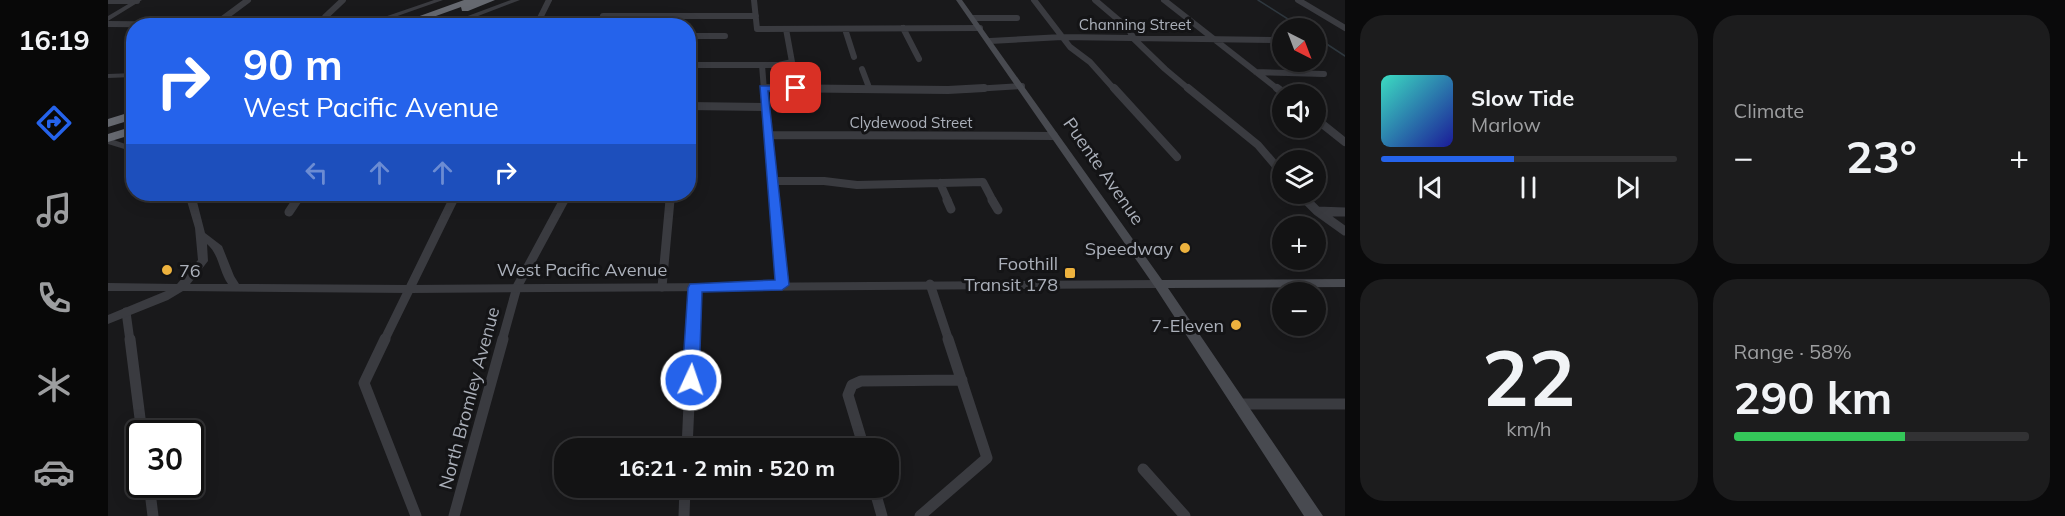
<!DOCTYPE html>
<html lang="en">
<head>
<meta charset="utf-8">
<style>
	:root { --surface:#131314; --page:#1c1c1d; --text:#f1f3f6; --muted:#9d9ea0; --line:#323234; --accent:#2563eb }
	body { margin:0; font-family:Mulish,sans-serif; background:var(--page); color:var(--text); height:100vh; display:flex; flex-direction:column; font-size:22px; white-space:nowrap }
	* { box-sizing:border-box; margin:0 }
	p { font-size:20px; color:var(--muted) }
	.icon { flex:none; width:33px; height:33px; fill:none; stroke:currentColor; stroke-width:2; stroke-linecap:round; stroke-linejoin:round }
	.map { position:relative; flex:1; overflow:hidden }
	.sheet { display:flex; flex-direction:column; gap:15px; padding:15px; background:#0a0a0b; width:720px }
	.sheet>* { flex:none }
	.top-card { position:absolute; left:18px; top:18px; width:570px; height:183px; border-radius:24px; box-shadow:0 3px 15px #0003,0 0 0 2px var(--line); background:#2563eb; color:#fff; overflow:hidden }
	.needle { width:39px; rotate:138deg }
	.fabs { position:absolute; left:1164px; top:18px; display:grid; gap:12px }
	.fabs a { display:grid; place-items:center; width:54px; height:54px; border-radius:50%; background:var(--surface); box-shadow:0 3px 15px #0003,0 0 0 2px var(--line); font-size:30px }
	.speed { position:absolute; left:18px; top:420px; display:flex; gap:12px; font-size:30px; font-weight:700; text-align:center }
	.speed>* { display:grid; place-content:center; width:78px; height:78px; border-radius:50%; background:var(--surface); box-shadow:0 3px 15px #0003,0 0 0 2px var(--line); line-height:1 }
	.speed .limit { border:3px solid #111; border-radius:9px; background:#fff; color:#111 }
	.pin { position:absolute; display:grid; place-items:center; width:51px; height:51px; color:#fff; margin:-26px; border-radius:12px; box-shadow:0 3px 9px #0006 }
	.me { position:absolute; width:66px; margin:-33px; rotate:3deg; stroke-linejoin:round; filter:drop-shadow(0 0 4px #0008) }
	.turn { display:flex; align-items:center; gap:21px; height:126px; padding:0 18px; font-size:27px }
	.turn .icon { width:78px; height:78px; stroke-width:2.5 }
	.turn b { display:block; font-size:42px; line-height:51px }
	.lanes { display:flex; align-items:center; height:57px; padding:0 18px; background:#0003; justify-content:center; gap:30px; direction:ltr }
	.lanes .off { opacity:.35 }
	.big { font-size:45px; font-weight:700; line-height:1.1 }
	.sheet .tile { flex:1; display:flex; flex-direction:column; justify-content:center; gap:9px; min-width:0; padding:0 21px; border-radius:24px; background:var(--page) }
	.sheet .dial { align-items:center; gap:0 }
	.dial b { font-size:78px; line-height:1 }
	.song { display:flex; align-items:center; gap:18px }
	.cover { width:72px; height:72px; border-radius:9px; background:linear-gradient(135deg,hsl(170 70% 55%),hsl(240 70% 35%)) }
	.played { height:6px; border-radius:3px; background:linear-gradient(90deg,var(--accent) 45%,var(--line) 45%) }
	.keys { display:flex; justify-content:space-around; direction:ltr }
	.heat { display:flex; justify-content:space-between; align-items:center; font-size:33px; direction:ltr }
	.charge { height:9px; border-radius:4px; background:linear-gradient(90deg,#34c759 58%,var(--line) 0) }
	.sheet .tiles { flex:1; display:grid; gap:15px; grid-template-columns:repeat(2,1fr) }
	.trip { position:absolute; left:446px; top:438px; width:345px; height:60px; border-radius:24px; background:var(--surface); box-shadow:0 3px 15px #0003,0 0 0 2px var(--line); font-weight:700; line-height:60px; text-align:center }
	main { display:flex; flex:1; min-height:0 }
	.tab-bar { display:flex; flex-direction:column; width:108px; justify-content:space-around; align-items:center; background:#080808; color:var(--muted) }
	.tab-bar .icon { width:42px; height:42px }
	.tab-bar .current { color:var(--accent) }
	.tab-bar b { font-size:27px; color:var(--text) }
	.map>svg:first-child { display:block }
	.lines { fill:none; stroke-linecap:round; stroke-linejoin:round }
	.stream { stroke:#2f383f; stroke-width:1.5 }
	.minor-far3 { stroke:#3a3b40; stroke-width:6 }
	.minor-far2 { stroke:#3a3b40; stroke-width:8 }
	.minor-far1 { stroke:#3a3b40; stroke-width:9 }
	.minor { stroke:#3a3b40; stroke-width:11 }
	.tertiary { fill:#3a3b40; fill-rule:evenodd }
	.secondary { fill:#484a50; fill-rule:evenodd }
	.motorway { fill:#666970; fill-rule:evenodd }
	.route { fill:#2563eb; stroke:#184099; stroke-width:1.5 }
	.poi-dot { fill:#edb23e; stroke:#141416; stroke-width:2 }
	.labels { text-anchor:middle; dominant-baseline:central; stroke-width:6; stroke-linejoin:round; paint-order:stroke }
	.far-street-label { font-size:15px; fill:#abb0ba; stroke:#141416 }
	.street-label { font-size:18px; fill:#abb0ba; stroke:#141416 }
	.poi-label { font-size:18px; fill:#abb0ba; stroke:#141416; text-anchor:end }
</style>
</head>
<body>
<main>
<nav class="tab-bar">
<b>16:19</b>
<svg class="icon current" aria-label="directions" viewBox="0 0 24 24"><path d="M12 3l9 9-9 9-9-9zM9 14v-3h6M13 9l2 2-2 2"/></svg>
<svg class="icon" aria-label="music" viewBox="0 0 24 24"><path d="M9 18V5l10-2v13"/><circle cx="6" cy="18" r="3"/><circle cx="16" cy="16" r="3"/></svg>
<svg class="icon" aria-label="phone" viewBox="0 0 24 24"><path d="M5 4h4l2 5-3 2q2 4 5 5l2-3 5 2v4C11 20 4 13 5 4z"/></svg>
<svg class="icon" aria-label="climate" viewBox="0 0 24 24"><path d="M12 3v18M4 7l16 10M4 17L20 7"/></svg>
<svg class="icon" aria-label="car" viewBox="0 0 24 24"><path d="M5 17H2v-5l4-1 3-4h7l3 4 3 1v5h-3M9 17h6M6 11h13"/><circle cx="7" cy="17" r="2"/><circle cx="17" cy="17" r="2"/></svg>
</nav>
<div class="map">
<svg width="1237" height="516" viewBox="0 0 1237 516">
	<rect width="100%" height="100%" fill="#19191b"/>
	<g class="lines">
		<!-- stream -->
		<path class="stream" d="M1150 0 1194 28
			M1208 37 1237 56"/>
		<!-- minor-far3 -->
		<path class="minor-far3" d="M646 0 649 29 872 28
			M926 0 962 47 982 62 1007 90
			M987 0 1020 28 1026 39 1057 69 1082 90
			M1056 0 1171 90
			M1190 0 1237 28
			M0 1H29
			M495 16H648
			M865 18H909
			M0 24 106 25
			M105 26 140 0
			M217 26V17L235 0
			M428 26 441 0
			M795 28 811 59
			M737 29 746 57
			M580 36H617
			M882 41 954 37 1172 40
			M580 65H671L684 62 678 29
			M654 65 656 90
			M754 69 762 90
			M1148 72 1216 74
			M655 88 797 90
			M849 90 914 86"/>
		<!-- minor-far2 -->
		<path class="minor-far2" d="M656 88 666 201
			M658 88 840 90 876 88
			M1006 88 1069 157
			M1080 88 1150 145 1174 173
			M1169 88 1177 94
			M580 106 657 107
			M1208 119 1237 142
			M660 135 946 136
			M665 181H716L749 185 875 182 885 201
			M832 183 840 201
			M1193 194 1200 201
			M188 201 193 194
			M345 201 348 194
			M455 201 458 194
			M561 201 562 194"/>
		<!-- minor-far1 -->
		<path class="minor-far1" d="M666 200 674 285
			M839 200 843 209
			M884 200 890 210
			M1198 200 1209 211 1237 231
			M1209 211 1237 212
			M181 212 189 200
			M822 284 841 341
			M554 287 562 200
			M18 312 22 341
			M276 341 345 200
			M394 341 409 287 456 200
			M584 341 587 288"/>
		<!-- minor -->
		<path class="minor" d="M22 339 34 434
			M277 339 256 383 308 516
			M1130 404H1237
			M579 448 584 339
			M756 448 740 395 744 385 753 381 854 380
			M1035 469 1077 516
			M41 484 45 516
			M766 488 774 516
			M346 516 395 339
			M576 516 577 488
			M812 516 879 458 840 339"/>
		<!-- tertiary -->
		<path class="tertiary" d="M27 0H34L0 21V16Z
			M326 0H335L261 26H250Z
			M403 0H412L344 26H333Z
			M26 73V77L0 78V74Z
			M0 138 26 147V152L0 144Z
			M77 194H87L97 233 114 246 126 276 131 284 302 285 1051 280 1056 284 1051 288 302 293 75 291 60 300 0 324V315L58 291H0V283L69 284 90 260 87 228ZM99 244C111 254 111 271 120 284H82L100 261Z"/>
		<!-- secondary -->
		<path class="secondary" d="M848 0H854L1054 280 1237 279V287L1060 288 1215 516H1196L1047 287Z"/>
		<!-- motorway -->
		<path class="motorway" d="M356 0H387L360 11H354L353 7 300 26H284Z
			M26 111V119L0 127V119Z
			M26 126V134L0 142V134Z"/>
	</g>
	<!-- route -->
	<path class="route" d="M652 86H688L693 88 688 91H660L681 285 674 290 594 292 591 380 588 384 583 386 577 384 574 380 580 288 582 284 667 280Z"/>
	<!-- markers -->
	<g class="poi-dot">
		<circle cx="1077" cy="248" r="6"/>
		<circle cx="59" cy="270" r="6"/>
		<rect x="956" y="267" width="12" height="12" rx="3"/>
		<circle cx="1128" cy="325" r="6"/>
	</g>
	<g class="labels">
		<!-- far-street labels -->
		<g class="far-street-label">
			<text x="1027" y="24">Channing Street</text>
			<text x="803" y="122">Clydewood Street</text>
		</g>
		<!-- street labels -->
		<g class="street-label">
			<text transform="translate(996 171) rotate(55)">Puente Avenue</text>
			<text x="474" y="269">West Pacific Avenue</text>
			<text transform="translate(361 398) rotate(-75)">North Bromley Avenue</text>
		</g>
		<!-- poi labels -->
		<g class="poi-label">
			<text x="1065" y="248">Speedway</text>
			<text x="950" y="263">Foothill<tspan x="950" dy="21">Transit 178</tspan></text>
			<text x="71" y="270" text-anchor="start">76</text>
			<text x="1116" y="325">7-Eleven</text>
		</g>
	</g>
</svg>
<div class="fabs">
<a><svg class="needle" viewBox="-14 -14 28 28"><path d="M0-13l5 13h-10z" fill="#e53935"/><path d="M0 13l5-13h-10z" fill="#9d9ea0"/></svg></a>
<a><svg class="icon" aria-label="sound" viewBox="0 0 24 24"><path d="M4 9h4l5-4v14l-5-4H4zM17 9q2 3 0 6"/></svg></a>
<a><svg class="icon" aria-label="layers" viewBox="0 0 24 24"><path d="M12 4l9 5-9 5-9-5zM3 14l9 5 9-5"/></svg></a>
<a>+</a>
<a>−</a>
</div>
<div class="speed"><div class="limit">30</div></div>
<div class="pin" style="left:688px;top:88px;background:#d93025"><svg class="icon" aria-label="arrive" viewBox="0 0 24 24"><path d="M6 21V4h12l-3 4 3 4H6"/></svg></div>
<svg class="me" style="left:583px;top:380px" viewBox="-20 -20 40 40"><circle r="17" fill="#2563eb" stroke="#fff" stroke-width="3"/><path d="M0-11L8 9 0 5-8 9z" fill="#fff"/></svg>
<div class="trip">16:21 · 2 min · 520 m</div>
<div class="top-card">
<div class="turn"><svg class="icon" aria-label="right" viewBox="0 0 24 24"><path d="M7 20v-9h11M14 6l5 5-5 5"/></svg><div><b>90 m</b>West Pacific Avenue</div></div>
<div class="lanes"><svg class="icon off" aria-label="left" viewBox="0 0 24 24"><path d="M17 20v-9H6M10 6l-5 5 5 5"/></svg><svg class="icon off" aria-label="ahead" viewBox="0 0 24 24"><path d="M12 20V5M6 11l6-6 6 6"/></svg><svg class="icon off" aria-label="ahead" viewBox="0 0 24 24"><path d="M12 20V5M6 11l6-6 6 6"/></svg><svg class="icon" aria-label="right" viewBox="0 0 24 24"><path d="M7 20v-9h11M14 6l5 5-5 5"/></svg></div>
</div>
</div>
<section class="sheet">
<div class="tiles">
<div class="tile">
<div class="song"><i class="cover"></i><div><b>Slow Tide</b><p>Marlow</p></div></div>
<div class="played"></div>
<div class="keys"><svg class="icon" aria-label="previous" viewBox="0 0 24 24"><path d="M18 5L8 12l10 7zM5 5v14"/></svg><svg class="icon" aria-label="pause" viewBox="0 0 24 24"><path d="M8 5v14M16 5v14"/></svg><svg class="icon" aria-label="next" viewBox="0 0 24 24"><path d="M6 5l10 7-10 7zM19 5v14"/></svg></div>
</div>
<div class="tile"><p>Climate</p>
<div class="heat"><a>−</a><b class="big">23°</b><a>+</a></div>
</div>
<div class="tile dial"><b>22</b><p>km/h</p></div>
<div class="tile"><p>Range · 58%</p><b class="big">290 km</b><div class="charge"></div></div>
</div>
</section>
</main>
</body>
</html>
